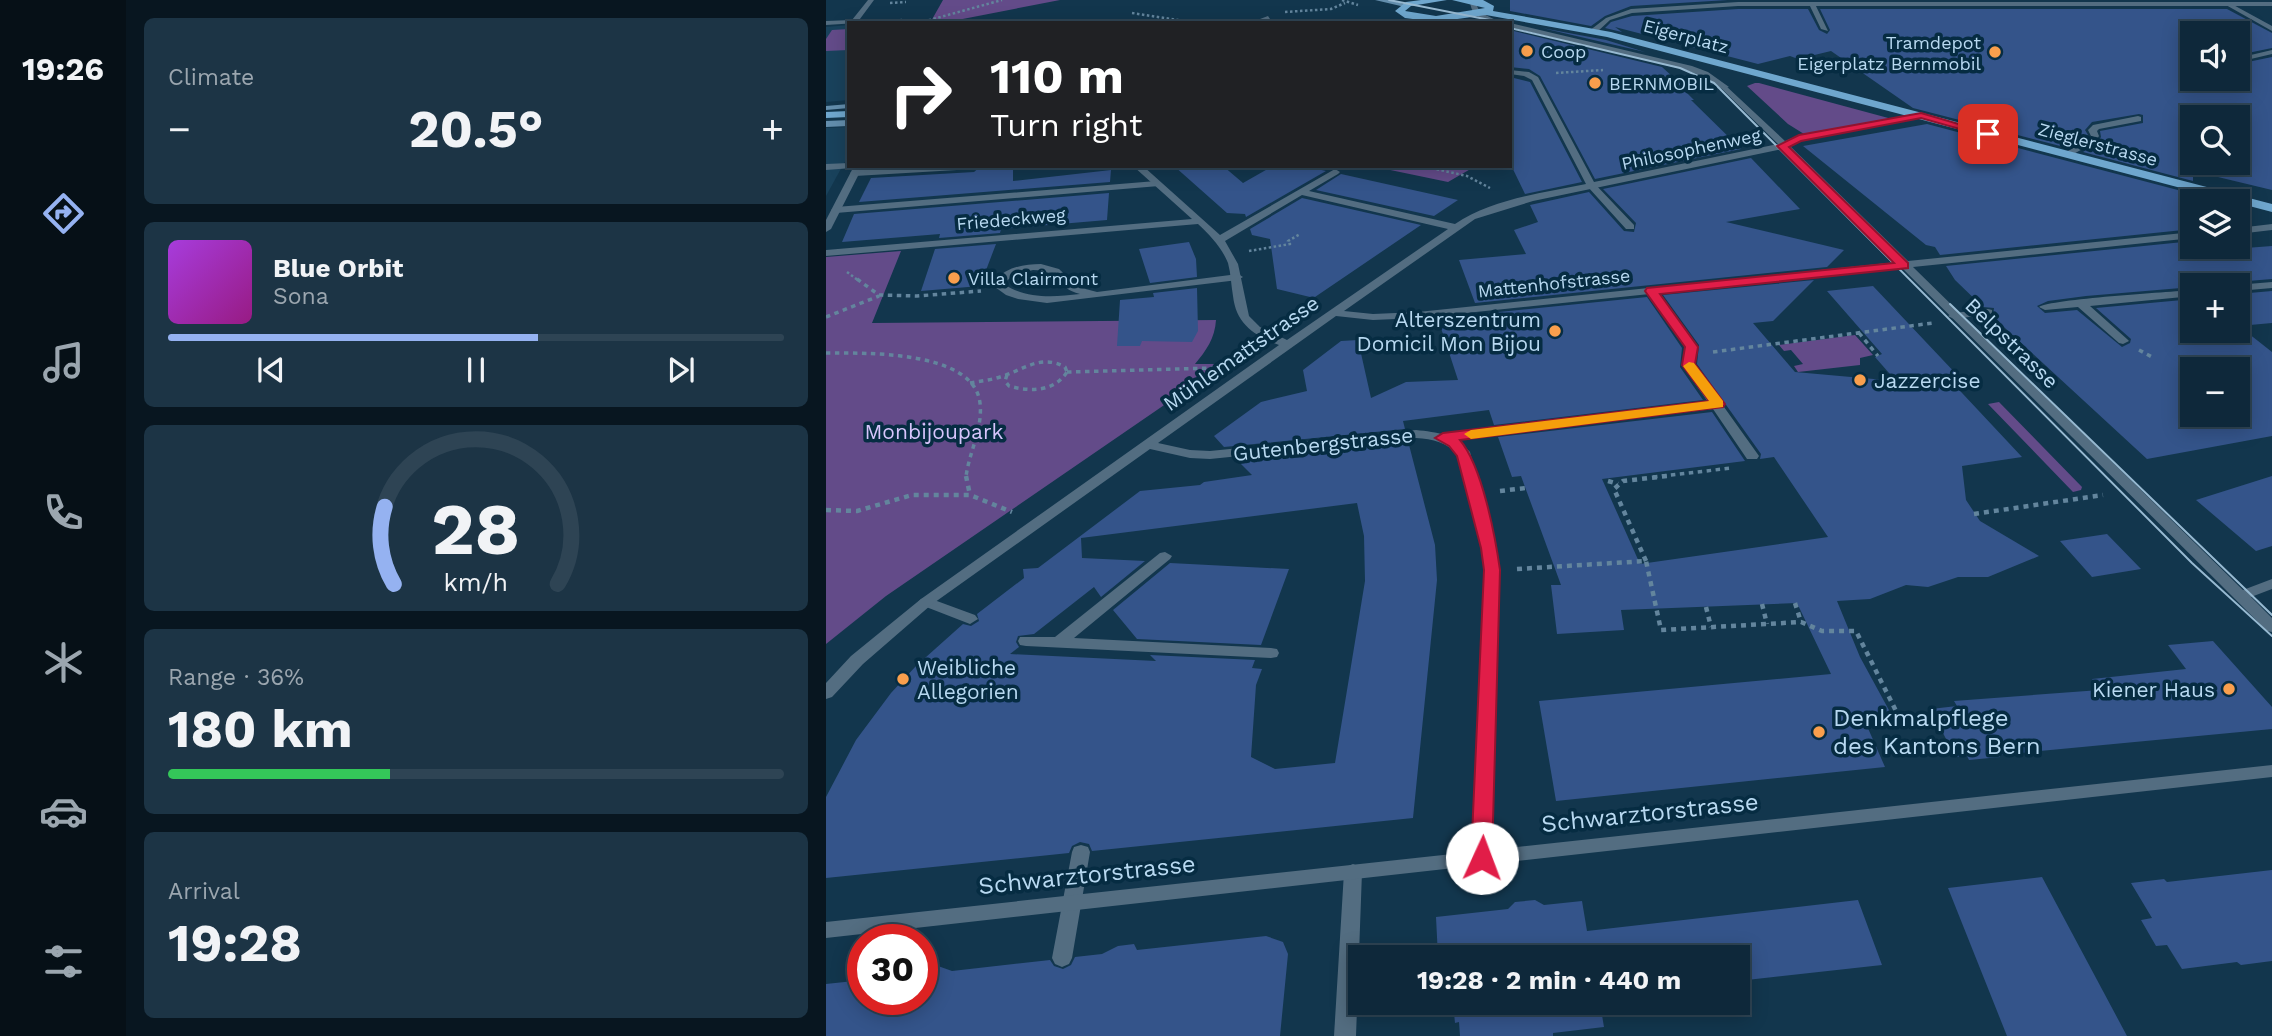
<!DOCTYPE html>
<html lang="en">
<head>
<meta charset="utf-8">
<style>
	:root { --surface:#0e283a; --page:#1c3445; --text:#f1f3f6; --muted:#9ba6af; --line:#2e4454; --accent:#95b2f1 }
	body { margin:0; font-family:"Work Sans",sans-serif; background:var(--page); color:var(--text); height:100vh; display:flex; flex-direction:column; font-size:26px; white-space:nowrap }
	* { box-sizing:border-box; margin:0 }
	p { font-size:23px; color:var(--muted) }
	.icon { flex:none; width:38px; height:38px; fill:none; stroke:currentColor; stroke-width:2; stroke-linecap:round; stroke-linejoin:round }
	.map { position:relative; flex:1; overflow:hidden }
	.panel { display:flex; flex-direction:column; gap:18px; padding:18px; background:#081620; width:700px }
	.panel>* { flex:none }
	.hud { position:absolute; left:21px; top:21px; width:665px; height:147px; border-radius:0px; box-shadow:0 4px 18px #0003,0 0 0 2px var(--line); background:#202124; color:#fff; overflow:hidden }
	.fabs { position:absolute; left:1354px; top:21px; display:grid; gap:14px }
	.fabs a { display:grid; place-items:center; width:70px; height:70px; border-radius:0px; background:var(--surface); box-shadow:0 4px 18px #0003,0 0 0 2px var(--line); font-size:35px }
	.speed { position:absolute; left:21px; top:924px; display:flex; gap:14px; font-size:35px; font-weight:700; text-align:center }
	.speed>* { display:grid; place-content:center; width:91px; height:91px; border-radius:50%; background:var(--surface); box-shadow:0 4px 18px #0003,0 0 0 2px var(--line); line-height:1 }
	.speed .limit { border:10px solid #d22; background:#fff; color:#111 }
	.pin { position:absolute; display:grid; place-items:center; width:60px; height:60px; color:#fff; margin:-30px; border-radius:14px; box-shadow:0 4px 10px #0006 }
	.me { position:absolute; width:77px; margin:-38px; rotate:2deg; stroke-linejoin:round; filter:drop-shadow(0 0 5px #0008) }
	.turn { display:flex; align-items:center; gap:24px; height:147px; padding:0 28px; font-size:32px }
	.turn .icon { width:91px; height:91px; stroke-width:2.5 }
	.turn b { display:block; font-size:49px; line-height:60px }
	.big { font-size:52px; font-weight:700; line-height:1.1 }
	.panel .card { flex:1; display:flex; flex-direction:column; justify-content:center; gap:10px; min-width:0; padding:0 24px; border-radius:10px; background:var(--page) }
	.panel .dial { align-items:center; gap:0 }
	.dial svg { height:182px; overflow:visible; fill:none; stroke:var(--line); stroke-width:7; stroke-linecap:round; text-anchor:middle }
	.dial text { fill:var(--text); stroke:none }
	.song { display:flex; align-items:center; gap:21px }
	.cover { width:84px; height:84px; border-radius:10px; background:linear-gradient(135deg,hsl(280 70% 55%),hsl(310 70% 35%)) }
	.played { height:7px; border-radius:4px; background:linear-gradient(90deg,var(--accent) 60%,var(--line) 60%) }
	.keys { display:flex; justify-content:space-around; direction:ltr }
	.heat { display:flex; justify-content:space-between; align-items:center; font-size:38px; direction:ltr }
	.charge { height:10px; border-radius:5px; background:linear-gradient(90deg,#34c759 36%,var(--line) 0) }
	.trip { position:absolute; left:522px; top:945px; width:402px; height:70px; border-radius:0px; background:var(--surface); box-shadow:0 4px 18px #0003,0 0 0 2px var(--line); font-weight:700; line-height:70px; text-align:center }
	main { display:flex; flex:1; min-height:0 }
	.menu { display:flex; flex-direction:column; width:126px; justify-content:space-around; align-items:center; background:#061017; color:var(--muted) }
	.menu .icon { width:49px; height:49px }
	.menu .current { color:var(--accent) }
	.menu b { font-size:32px; color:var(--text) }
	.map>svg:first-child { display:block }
	.built { fill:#19425c }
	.green { fill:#634b89 }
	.building { fill:#34548a; fill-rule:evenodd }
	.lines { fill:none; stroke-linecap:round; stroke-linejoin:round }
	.path-far3 { stroke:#63859d; stroke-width:2.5; stroke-dasharray:2.5 2.5; stroke-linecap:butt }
	.path-far2 { stroke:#63859d; stroke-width:3.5; stroke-dasharray:4.5 4.5; stroke-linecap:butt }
	.path-far1 { stroke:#63859d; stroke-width:4.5; stroke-dasharray:5 5; stroke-linecap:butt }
	.path { stroke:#63859d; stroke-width:6; stroke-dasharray:7 7; stroke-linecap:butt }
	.service { fill:#536d81; fill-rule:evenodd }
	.minor { fill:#536d81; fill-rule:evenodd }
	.tertiary { fill:#536d81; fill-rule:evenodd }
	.secondary { fill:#638ead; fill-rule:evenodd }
	.primary { fill:#6fa7ce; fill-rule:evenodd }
	.tram { stroke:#97b9d1; stroke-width:2 }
	.route { fill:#e11d48; stroke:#92132f; stroke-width:2 }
	.slow { fill:#f59e0b }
	.poi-dot { fill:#f99f4d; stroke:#062c42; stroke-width:2.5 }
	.labels { text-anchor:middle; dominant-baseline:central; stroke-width:7; stroke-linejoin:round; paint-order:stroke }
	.far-street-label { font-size:18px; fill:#b8d9f1; stroke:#062c42 }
	.far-poi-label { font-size:18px; fill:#b8d9f1; stroke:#062c42; text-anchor:start }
	.poi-label { font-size:21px; fill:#b8d9f1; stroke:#062c42; text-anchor:end }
	.street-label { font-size:21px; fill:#b8d9f1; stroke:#062c42 }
	.park-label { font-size:21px; fill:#d7c5fc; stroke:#062c42 }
	.near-poi-label { font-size:24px; fill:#b8d9f1; stroke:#062c42; text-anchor:start }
	.near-street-label { font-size:24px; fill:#b8d9f1; stroke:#062c42 }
</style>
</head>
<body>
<main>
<nav class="menu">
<b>19:26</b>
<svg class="icon current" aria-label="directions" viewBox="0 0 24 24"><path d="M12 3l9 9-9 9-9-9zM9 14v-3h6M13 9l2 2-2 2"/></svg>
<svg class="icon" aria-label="music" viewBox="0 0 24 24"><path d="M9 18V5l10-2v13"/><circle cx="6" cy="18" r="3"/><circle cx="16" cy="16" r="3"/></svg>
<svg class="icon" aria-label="phone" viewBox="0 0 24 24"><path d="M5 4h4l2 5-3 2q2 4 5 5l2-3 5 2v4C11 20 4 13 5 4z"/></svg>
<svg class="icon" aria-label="climate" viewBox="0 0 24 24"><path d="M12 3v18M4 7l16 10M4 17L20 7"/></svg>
<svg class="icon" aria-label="car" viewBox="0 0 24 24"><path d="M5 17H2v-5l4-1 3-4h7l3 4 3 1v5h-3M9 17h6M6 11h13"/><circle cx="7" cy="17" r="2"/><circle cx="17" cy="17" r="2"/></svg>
<svg class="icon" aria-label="filters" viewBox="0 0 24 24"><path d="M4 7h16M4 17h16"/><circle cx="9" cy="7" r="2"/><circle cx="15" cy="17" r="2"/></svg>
</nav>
<section class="panel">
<div class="card"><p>Climate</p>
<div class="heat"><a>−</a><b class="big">20.5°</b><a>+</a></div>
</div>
<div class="card">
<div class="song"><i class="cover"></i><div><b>Blue Orbit</b><p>Sona</p></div></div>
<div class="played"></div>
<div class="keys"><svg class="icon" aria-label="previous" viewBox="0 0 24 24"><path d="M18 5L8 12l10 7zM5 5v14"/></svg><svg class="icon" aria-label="pause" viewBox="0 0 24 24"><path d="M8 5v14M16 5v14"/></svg><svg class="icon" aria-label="next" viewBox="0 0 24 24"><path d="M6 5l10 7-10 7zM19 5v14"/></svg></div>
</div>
<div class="card dial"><svg viewBox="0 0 100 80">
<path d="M14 69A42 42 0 1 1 86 69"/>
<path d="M14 69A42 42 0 0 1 10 35" stroke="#95b2f1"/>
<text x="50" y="56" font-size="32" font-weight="700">28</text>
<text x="50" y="72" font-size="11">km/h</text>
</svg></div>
<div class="card"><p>Range · 36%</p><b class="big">180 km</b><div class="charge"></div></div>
<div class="card"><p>Arrival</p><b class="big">19:28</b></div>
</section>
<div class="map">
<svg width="1446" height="1036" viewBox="0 0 1446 1036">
	<rect width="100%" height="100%" fill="#12364d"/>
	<!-- built -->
	<path class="built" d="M23 25V100L0 102V27Z
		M23 127V154L0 196V128Z"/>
	<!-- green -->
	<path class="green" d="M117 0H234L116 23H104Z
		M23 29V50L0 51V39L6 30Z
		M929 83H933L1066 119 978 134 962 124 921 86Z
		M545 166H644L648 167 622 182Z
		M75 251 46 323 390 320C389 338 380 351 369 364H398L60 596 0 644V257Z
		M1029 335 1047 355 1034 358V365L972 372 968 366 977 364 965 350 958 351 953 345Z
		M1173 402 1256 487 1255 490 1247 492 1162 404Z"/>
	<!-- building -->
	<path class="building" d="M684 0H902L805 6 779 16 765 26 684 11Z
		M912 9H982L993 30 1001 34 1004 30 994 9H1401L1446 33V48L1412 55V33H1367V79H1412V64L1446 57V190L1367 171V181L1257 152 1271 143 1275 137 1274 131 1317 123V115L1313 114 1266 122 1259 130 1262 135 1242 148 1087 108 1005 51 972 59 964 56 932 64 789 27 796 32 779 28 785 22 806 16ZM1367 117H1412V163H1367Z
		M716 28 780 40 819 52Z
		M684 30 836 67 858 87 856 88 868 100H865L915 149 769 179 714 76 703 69 684 67Z
		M684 77 704 82 756 182 699 194 684 163Z
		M1101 124 1367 194V229L1114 255 1109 247 1100 245 977 146Z
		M925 158 974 209 900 222 1018 250 1001 267 649 303 633 260 700 254 688 230 712 222 704 205 763 192 798 231 808 232 810 223 777 189Z
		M155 166H187V181L285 170 284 182 33 202 45 178 148 172Z
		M348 166H397L417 183 447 166H478L500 171 420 217 419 214 401 213Z
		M515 174 632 200 608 216 490 190Z
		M283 193 281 220 175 229 174 233 113 238 114 234 16 242 28 214Z
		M476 198 595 225 489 297H484L451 289 444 239 426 235 424 229Z
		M1367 241V252L1446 246V279L1410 282 1407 285H1367V287L1260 296 1222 301 1211 306 1219 313 1251 310 1296 347 1304 343 1305 339 1270 308 1367 299V331H1412V294L1446 291V323L1413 326 1446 352V436L1321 459 1167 317 1168 308 1157 307 1129 280 1120 266ZM1367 369H1412V415H1367Z
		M363 242 370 259 371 277 324 283 313 249Z
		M170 244 154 286 95 291 109 249Z
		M988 280 947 321 927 323 969 372 1070 381 1049 357 1056 354 1001 291 1047 286 1133 377 1122 378 1196 457 1136 466 1140 500 1154 521 1213 556 1162 577H1132L1102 587 1080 585 1044 599 1011 601 1034 657 1070 723 1041 726 1059 767 730 801 713 701 1005 674 971 603 795 610 798 630 731 634 725 585H735L695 476 686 477 672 437 886 412 919 461 776 479 814 564 1002 537 948 457 934 459 935 454 871 364 873 345 837 295Z
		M371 288 372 331 366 342 316 341 314 346H291L294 300 328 297 327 293Z
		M821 297 856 348 854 367 877 400 668 425 663 410 577 421 579 429 398 447 388 436 435 402 481 391 477 370 515 341 532 340 545 398 580 382 632 380 615 328 657 324 653 314Z
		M582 441 609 545 611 580 587 818 266 851 263 844 254 842 246 846 243 853 0 878V797L30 740 65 693 90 666 137 624 145 626 153 621 151 614 198 578 197 569 212 568 314 491 374 485 378 482 426 475 410 459ZM531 503 538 536 539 581 509 763 449 769 425 757 430 685 436 669 426 668 429 660 324 655 330 661 184 654 193 647 190 642 192 636 208 634 268 587 275 597 319 561 256 558 255 538Z
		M1446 476V546L1430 551 1370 500Z
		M1281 534 1315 569 1266 577 1234 541Z
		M344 563 463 569 435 645 311 639 287 610Z
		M1387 641 1446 707V729L1173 755 1174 757 1143 760 1141 756 1129 757 1105 709 1131 706 1128 701 1274 690 1266 679 1360 669 1342 645Z
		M1446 870V961L1415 965 1411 962 1356 969 1341 945 1330 946 1315 920 1326 918 1305 883 1338 879 1341 882Z
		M1216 877 1301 1036H1181L1122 888Z
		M709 900 718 905 756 901 761 931 1032 900 1056 965 912 981V957H612L610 917 682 909 689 902Z
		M440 936 457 942 462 954 454 1036H0V984L37 980V999H96V967L112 966 126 971 224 960 228 966 237 969 245 965 249 957 276 954 292 946 308 944 311 950Z
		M627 1003H774L778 1027 727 1033V1036H634L633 1022 629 1023Z"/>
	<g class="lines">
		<!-- path-far3 -->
		<path class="path-far3" d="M516 0 532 5
			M64 3 80 2
			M459 12 505 9 519 3
			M306 13 371 23
			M54 22 76 20
			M93 23 176 0
			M730 73 777 70
			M596 166 641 176 664 188
			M423 251 464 244 462 241 474 234
			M21 272 33 281"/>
		<!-- path-far2 -->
		<path class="path-far2" d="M31 279 53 295 91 296 155 291
			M0 317 53 296
			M1033 333 1052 356
			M1313 350 1326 357
			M887 352 1107 323
			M0 353C39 353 148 350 154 403 157 429 143 452 140 477
			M241 372 387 368
			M181 375 179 381 183 386C204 392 228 392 241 372
			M144 383C155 381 166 380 177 376 199 369 215 354 239 367L241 372
			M827 477 906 468"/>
		<!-- path-far1 -->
		<path class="path-far1" d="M140 476 144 495
			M782 481 792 484
			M674 491 700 488
			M0 510 31 511 86 495H144L186 512
			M1148 514 1277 495
			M820 561 788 489 797 481 841 476
			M691 569 820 561 835 630 975 622 996 631H1030L1077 725
			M969 603 975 622
			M936 604 941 624
			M880 607 885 627"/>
		<!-- path -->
		<path class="path" d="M1076 723 1077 726"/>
		<!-- service -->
		<path class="service" d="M644 0H650C650 15 665 16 675 23 660 23 644 17 644 0Z
			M986 2 989 4 1002 31 995 29 983 4Z
			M1402 2 1446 26V31L1400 5Z
			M442 16 444 19 425 23 426 22Z
			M684 23 866 66 882 72 903 87 896 89 876 76 860 70 684 27Z
			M1446 50V54L1412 62V58Z
			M1312 116 1315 117V121L1273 129 1271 131 1273 136 1269 142 1244 156 1237 154 1263 138 1265 136 1262 130 1267 125Z
			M23 163V166H27L26 168 0 170V164Z
			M97 166H152L148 169 29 176 24 173 29 170Z
			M330 181 333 182V186L10 213 5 210 10 207Z
			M762 183H768L808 225V229H800L762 187Z
			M215 264 233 269 252 287 271 292 412 274 417 277 412 280 221 303 192 299 180 295 169 287V280C181 267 198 264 215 264ZM207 270C233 271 230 288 254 294 228 297 202 299 179 285L178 283 188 275Z
			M1446 282V288L1412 291V285H1410Z
			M825 288 829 289 871 347 868 365 933 456 931 459H921L887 409 612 441 611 438 617 434 882 402 856 365 859 347 820 291Z
			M1367 290V296L1264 306 1301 339 1303 341 1297 344 1293 343 1252 307 1219 310 1213 307C1225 299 1343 292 1367 290Z
			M1162 309 1166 310V314L1128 319 1122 316 1128 313Z
			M339 552 346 556 344 559 248 638 445 648 451 649 453 653 451 657 445 658 200 646 194 645 192 641 194 637H229L334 553Z
			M100 597 149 615 152 619 144 624 95 605 92 602 95 599Z
			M255 845 262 847 264 852 246 958 243 964 236 967 229 964 226 958 246 852 248 847Z"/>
		<!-- minor -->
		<path class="minor" d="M42 0H48L31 23 0 25V21L26 20Z
			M912 2H1446V6H912L806 13 784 20 770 33 763 31 780 18 805 9Z
			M684 70 703 72 712 77 768 182 952 144 896 89V85H899L959 141 973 135 1098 113V117H1095L975 140 964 146 1082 261 1367 232V238L1087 267 1417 590 1446 579V589L1425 597 1446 618V632L1441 631 1409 599 1076 268 592 318 547 320 510 316 332 443 364 450 384 451 590 430C611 432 630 435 644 452L670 548 674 579 665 858 663 863 656 865 649 863 647 858 660 579 656 548 633 456C621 442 607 439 590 438L384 459 364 458 324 449 105 605 37 664 6 697 0 699V683L25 656 95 599 453 345C429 336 410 324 407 296 405 285 405 274 402 263 396 248 384 235 372 224L0 256V250L366 219 307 166H317L394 235 509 169 514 172 512 174 483 191 629 224C666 199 716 193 760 184L706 80 698 76 684 74ZM956 149 1071 262 592 312 547 314 518 311 649 219 707 201ZM476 195 622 229 461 340 434 327 423 316 412 264 399 241Z
			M28 166H37L5 229 0 232V220Z
			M1446 224V230L1412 234V228Z
			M527 864 534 867 536 872 530 1036H508L518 872 520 867Z"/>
		<!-- tertiary -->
		<path class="tertiary" d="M1446 765V777L0 938V922Z"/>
		<!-- secondary -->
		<path class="secondary" d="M549 0H563L582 5 579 7Z
			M23 104V108L0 110V106Z
			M23 120V126L0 127V121Z"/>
		<!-- primary -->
		<path class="primary" d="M595 0H621L585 6 579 11 610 16 659 8 626 0H657L668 6 667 11 785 32 1446 204V212L781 37 660 15 610 22 579 18 569 11 580 2Z
			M23 111V117L0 118V112Z"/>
		<!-- tram -->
		<path class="tram" d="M563 0 679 23
			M684 28 854 68 888 83 1366 563 1446 636
			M1124 304 1446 615"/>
	</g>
	<!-- route -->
	<path class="route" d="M1095 113 1167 134 1162 137 1095 118 975 141 963 147 1082 263V268L834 294 872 347 869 364 899 404 897 407 634 440C656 466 669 535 674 570L666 858 663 864 656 866 648 864 645 858 658 570 655 548 631 456 623 446 609 438 617 433 883 401 856 365 859 347 819 291 821 288 1068 263 951 146 973 135Z"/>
	<!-- slow -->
	<path class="slow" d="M863 362 868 363 897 401V407L645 439 638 434 645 430 883 401 857 366Z"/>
	<!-- markers -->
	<g class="poi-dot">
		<circle cx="701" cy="51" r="7"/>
		<circle cx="1169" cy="52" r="7"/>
		<circle cx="769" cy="83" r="7"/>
		<circle cx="128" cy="278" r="7"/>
		<circle cx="729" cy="331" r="7"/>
		<circle cx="1034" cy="380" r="7"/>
		<circle cx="77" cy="679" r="7"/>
		<circle cx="1403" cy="689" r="7"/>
		<circle cx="993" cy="732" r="7"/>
	</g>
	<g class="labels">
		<!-- far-street labels -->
		<g class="far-street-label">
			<text transform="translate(860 36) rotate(15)">Eigerplatz</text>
			<text transform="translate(1272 144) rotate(15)">Zieglerstrasse</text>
			<text transform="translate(865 149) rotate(-12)">Philosophenweg</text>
			<text transform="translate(185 219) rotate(-5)">Friedeckweg</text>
			<text transform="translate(728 283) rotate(-6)">Mattenhofstrasse</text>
		</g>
		<!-- far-poi labels -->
		<g class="far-poi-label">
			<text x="1155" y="42" text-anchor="end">Tramdepot<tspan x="1155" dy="21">Eigerplatz Bernmobil</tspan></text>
			<text x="715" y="51">Coop</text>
			<text x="783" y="83">BERNMOBIL</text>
			<text x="142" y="278">Villa Clairmont</text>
		</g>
		<!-- poi labels -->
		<g class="poi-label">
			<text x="715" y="319">Alterszentrum<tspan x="715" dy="24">Domicil Mon Bijou</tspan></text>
			<text x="1048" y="380" text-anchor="start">Jazzercise</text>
			<text x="91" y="667" text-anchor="start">Weibliche<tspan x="91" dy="24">Allegorien</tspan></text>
			<text x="1389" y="689">Kiener Haus</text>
		</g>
		<!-- street labels -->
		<g class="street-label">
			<text transform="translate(1186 343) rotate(44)">Belpstrasse</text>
			<text transform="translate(415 353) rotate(-35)">Mühlemattstrasse</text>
			<text transform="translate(497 444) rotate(-6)">Gutenbergstrasse</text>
		</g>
		<!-- park labels -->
		<g class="park-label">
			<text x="108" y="431">Monbijoupark</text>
		</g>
		<!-- near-poi labels -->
		<g class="near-poi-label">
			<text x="1007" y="718">Denkmalpflege<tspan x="1007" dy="28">des Kantons Bern</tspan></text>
		</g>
		<!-- near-street labels -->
		<g class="near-street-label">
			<text transform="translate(824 813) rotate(-6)">Schwarztorstrasse</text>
			<text transform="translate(261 875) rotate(-6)">Schwarztorstrasse</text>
		</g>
	</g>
</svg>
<div class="fabs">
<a><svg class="icon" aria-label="sound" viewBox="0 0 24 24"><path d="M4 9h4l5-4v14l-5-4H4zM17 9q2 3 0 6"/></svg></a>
<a><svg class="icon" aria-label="search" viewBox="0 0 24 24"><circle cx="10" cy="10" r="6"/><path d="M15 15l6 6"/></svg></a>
<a><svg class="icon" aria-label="layers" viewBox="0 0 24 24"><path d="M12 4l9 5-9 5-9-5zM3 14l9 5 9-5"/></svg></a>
<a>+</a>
<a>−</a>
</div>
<div class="speed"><div class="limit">30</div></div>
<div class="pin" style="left:1162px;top:134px;background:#d93025"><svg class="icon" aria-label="arrive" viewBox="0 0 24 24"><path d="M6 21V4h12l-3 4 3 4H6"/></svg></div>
<svg class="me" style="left:656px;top:858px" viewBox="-20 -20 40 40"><circle r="19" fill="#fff"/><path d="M0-13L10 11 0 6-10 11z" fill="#e11d48"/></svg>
<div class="trip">19:28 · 2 min · 440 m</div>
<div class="hud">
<div class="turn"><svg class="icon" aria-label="right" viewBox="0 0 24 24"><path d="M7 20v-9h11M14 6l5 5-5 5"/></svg><div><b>110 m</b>Turn right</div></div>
</div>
</div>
</main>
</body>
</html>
